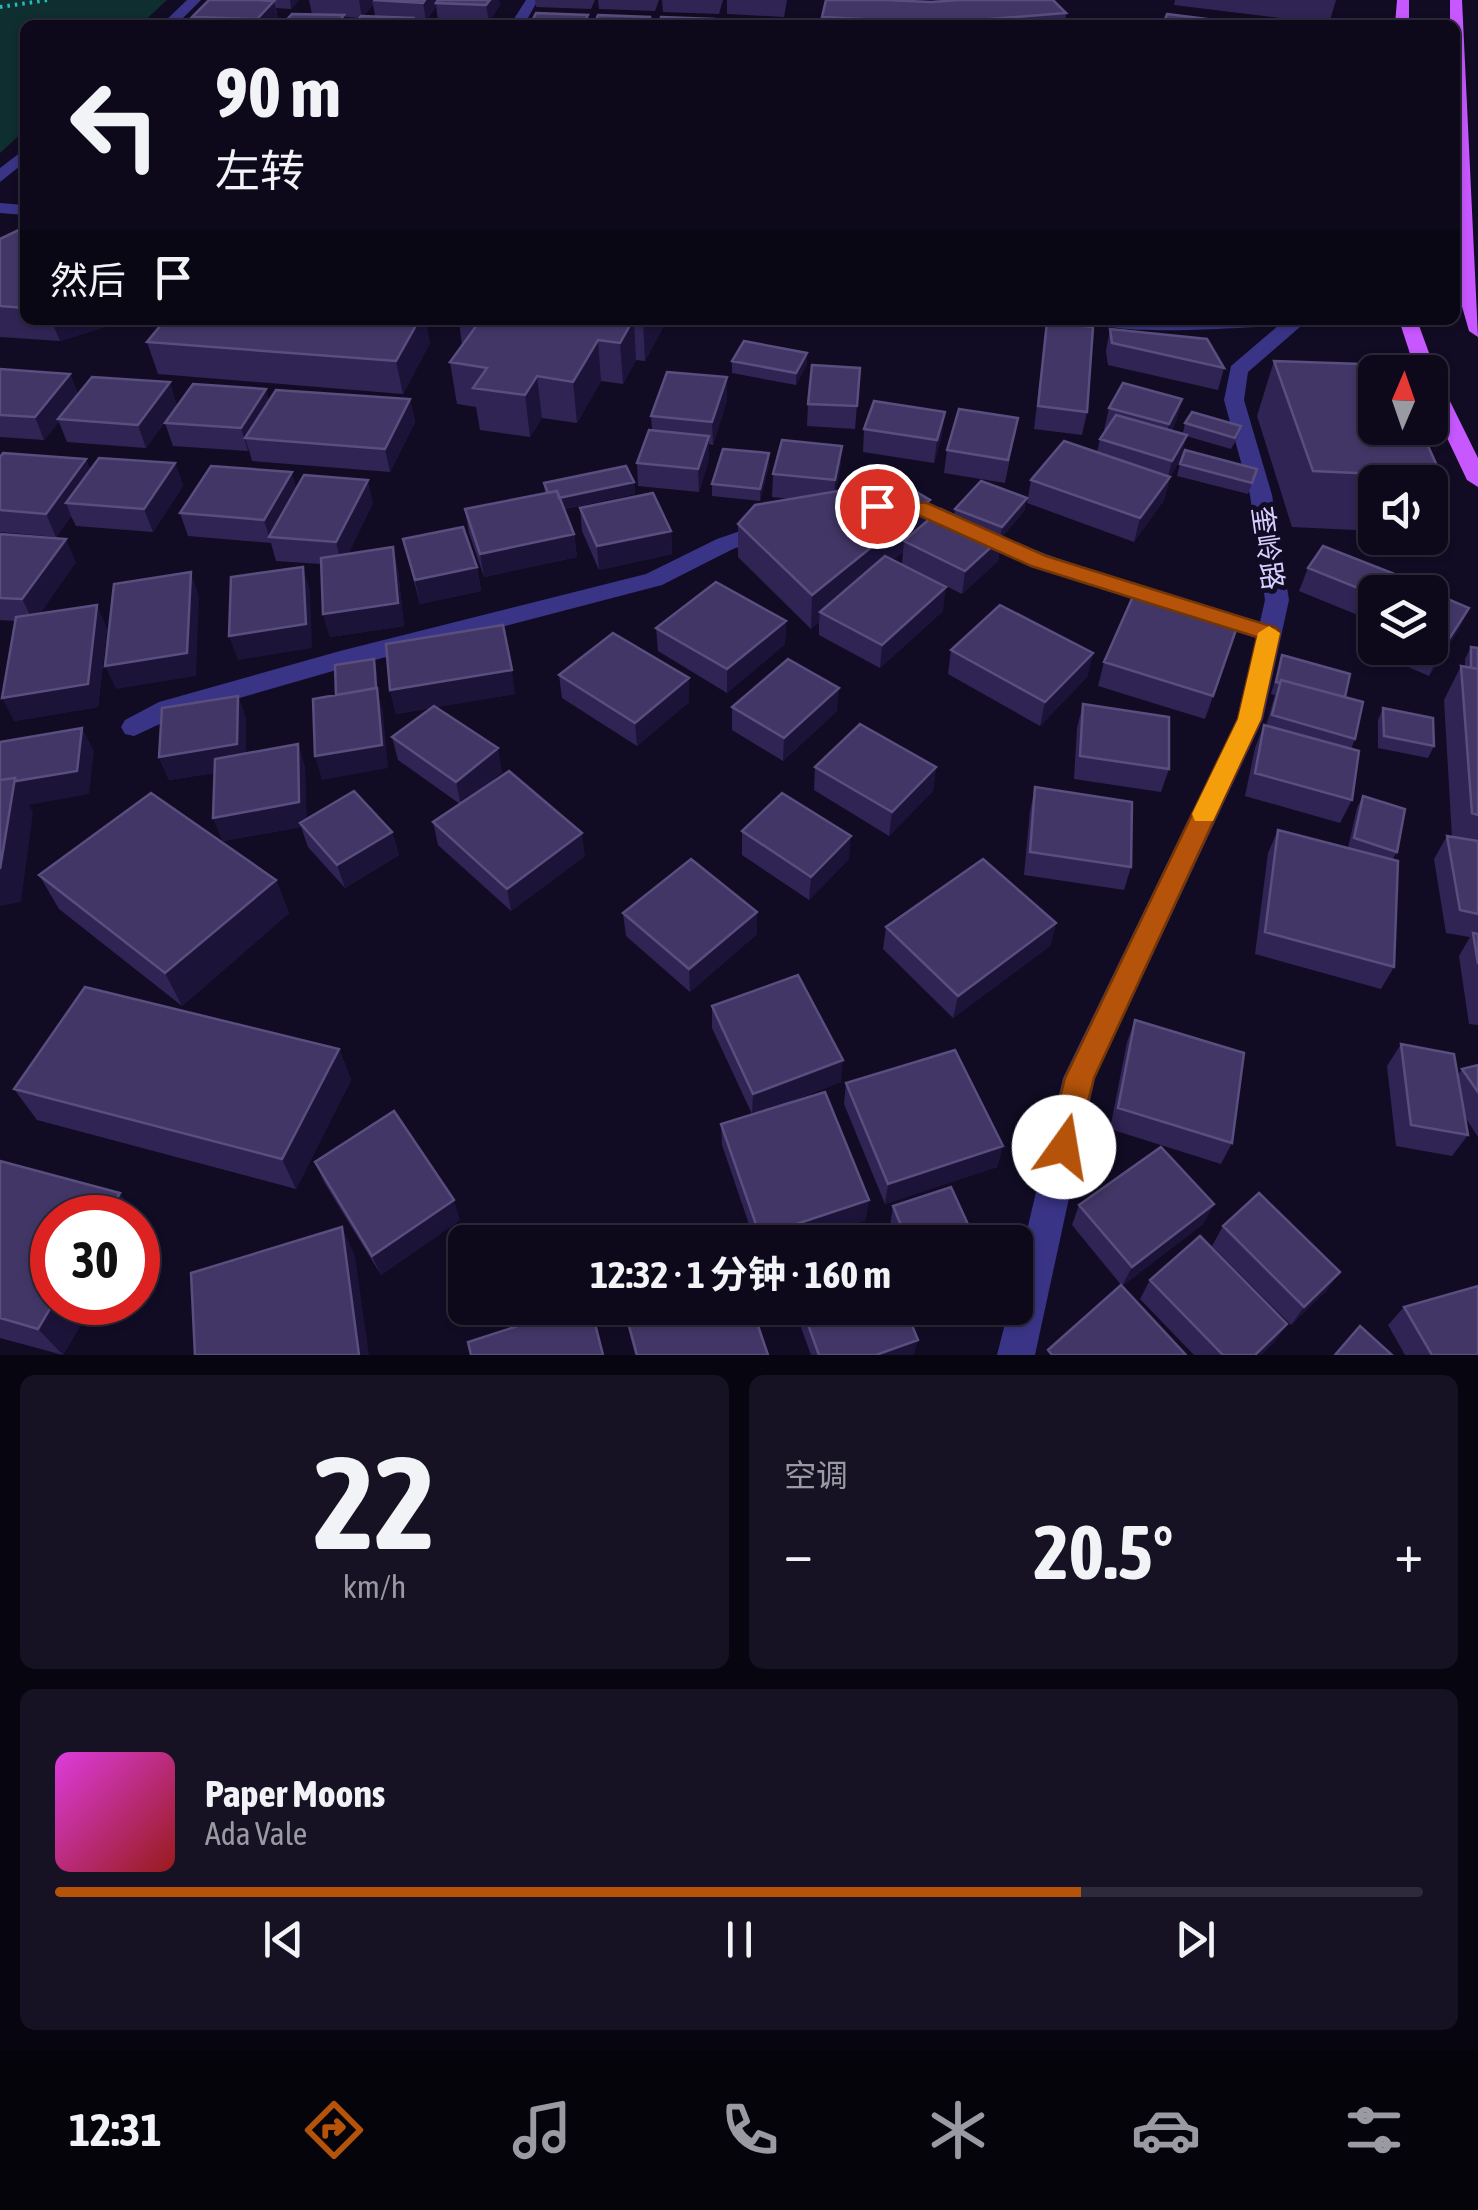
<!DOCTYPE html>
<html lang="zh">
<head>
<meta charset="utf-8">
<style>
	:root { --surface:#0d091b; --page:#161224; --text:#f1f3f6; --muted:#9a9aa3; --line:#2d2a3a; --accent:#b45309 }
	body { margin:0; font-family:"Asap Condensed","Noto Sans SC",sans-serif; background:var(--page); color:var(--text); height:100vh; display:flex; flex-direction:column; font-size:38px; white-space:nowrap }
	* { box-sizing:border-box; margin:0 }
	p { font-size:32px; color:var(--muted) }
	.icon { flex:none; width:55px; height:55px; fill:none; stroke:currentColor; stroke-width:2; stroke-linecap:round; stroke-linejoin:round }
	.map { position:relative; height:1355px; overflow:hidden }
	.drawer { display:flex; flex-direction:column; gap:20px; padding:20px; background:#07050f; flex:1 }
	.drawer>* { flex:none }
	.hud { position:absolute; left:20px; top:20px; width:1440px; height:305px; border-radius:15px; box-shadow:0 2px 8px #0004,0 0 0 2px var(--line); background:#0d091b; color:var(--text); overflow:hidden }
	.needle { width:65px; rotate:2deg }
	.tools { position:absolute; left:1358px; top:355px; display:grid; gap:20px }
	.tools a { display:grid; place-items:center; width:90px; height:90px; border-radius:15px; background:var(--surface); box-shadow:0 2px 8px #0004,0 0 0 2px var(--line); font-size:50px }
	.speed { position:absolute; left:30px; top:1195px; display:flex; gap:20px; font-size:50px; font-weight:700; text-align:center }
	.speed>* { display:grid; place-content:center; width:130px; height:130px; border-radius:50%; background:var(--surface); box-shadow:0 2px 8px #0004,0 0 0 2px var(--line); line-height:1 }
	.speed .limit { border:15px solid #d22; background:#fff; color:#111 }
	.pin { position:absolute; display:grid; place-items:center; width:85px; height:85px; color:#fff; margin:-42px; border:5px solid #fff; border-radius:50%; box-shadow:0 2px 10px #0007 }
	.me { position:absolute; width:110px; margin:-55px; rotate:13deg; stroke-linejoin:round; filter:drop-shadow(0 0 8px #0008) }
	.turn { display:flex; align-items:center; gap:35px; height:210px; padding:0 30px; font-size:45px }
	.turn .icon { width:130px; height:130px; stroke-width:2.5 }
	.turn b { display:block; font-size:70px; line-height:85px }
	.then { display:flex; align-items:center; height:95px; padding:0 30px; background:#0003; gap:20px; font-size:38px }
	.big { font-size:75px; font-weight:700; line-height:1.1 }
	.drawer .tile { flex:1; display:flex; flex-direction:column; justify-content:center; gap:15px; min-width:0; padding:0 35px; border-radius:15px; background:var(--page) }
	.drawer .dial { align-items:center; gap:0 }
	.dial b { font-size:130px; line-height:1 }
	.song { display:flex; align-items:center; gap:30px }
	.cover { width:120px; height:120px; border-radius:15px; background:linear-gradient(135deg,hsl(300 70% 55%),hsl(0 70% 35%)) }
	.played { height:10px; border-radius:5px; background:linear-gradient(90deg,var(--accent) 75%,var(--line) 75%) }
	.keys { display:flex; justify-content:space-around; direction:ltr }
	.heat { display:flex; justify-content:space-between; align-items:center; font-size:55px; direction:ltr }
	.drawer .tiles { flex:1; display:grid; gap:20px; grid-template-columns:1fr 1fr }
	.tile:last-child { grid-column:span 2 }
	.trip { position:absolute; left:448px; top:1225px; width:585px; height:100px; border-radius:15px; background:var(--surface); box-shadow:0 2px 8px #0004,0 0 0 2px var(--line); font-weight:700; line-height:100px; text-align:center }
	.dock { display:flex; height:160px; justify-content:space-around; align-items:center; background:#05040b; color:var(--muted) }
	.dock .icon { width:70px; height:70px }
	.dock .on { color:var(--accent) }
	.dock b { font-size:45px; color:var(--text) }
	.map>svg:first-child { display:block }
	.green { fill:#0f2e2f }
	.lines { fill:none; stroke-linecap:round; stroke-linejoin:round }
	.path { stroke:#25bdbb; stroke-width:4; stroke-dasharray:2.5 5; stroke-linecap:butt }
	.street { fill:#3a3487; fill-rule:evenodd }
	.primary { fill:#c757ff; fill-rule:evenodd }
	.wall { fill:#302454; fill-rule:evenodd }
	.shaded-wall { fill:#1c1339 }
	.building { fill:#423666; stroke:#594e7e; stroke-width:2.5 }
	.route { fill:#b45309; stroke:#753606; stroke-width:2.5 }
	.slow { fill:#f59e0b }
	.labels { text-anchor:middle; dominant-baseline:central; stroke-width:10; stroke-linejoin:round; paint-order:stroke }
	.street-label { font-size:28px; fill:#d7d0ff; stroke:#110c24 }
</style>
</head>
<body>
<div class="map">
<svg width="1478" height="1355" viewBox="0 0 1478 1355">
	<rect width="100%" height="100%" fill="#110c24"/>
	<!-- green -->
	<path class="green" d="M0 0H167L140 25H25V130L0 153Z"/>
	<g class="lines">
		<!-- path -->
		<path class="path" d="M0 7 48 0"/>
		<!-- street -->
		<path class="street" d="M187 0H201L176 25H161Z
			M526 0H538L524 25H510Z
			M25 149V162L0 182V168Z
			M0 203 25 205V215L0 213Z
			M1091 320H1308L1248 372 1244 400 1272 495 1289 600 1263 719 1095 1078 1035 1355H997L1009 1308H1015V1281L1063 1078 1237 719 1256 638 1030 566 916 515 897 514 886 507C907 485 968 521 992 532 1078 570 1170 594 1260 622L1265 600 1250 495 1224 400 1231 366 1278 326C1243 327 1112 338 1091 320Z
			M769 521 780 528 777 533 733 549 662 585 340 669 177 716 134 736 125 734 121 727 125 720 159 702 340 651 646 574 717 539Z"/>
		<!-- primary -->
		<path class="primary" d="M1397 0H1409V25H1395Z
			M1450 0H1462L1478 337 1469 331 1457 289 1455 25H1450Z
			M1399 320H1417L1436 372 1433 376 1440 381 1478 458V487L1467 480 1430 402V372H1416Z"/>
	</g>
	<!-- wall -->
	<path class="wall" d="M209 0H299L291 9 276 8 278 19 273 25H194L192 17Z
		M309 0H499L500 5 489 22 438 20 436 6 426 21 413 20 414 25H354L359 18 312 14ZM373 5 375 16H364L367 12Z
		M535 0H595L591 9 536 7Z
		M598 0H659L655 11 599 9Z
		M662 0H723L719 14 663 12Z
		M727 0H787L784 17 727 14Z
		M1175 0H1336L1329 24 1174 5Z
		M1066 13 1065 25H821L822 17Z
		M25 227V320H115L111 325 60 341 0 337V239Z
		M460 320H667L645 361 636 360 623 384 601 381 577 423 542 418 530 437 480 430 476 407 457 404 450 362 462 345 459 322Z
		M1047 322 1087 412 1082 435 1034 429Z
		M1110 329 1224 368 1218 390 1108 365 1106 351Z
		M147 342 430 343 403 394 158 374Z
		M732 361 807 364 796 385 732 373Z
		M1274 361 1442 477 1430 504V482H1375V531L1292 527 1257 416Z
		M860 368 855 429 807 426 808 404Z
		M0 369 70 374 78 394 177 405 146 448 67 442 59 422 44 440 0 437Z
		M410 399 415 422 390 472 252 461 249 450 248 451 173 446 165 423 269 401Z
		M1182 399 1176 421 1172 430 1183 433 1185 423 1241 426 1238 437 1231 449 1186 436 1181 458 1170 477 1164 500 1134 542 1027 503 1031 480 1097 452 1100 439 1106 431 1104 430 1109 408Z
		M727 400 713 445 709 444V459L699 492 638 486 637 463 652 430 651 416Z
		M1018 418 1005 483 944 473 947 450Z
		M864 429 942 435 934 463 863 452Z
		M842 446 840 469 836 491 927 521 954 516 955 509 1025 510 1001 538 998 561 962 594 902 564 903 552 893 560 943 611 880 668 819 635V622L811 629 738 557V524L791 499 772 497 773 474Z
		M0 457 86 459 90 470 175 463 183 486 153 532 76 526 71 516 56 537 0 532Z
		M1180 464 1257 469 1248 494 1177 476Z
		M769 465 760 501 712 496V484Z
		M634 482 635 494 564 509 574 534 577 557 484 577 469 533 465 509 545 493 544 483Z
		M296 489 373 503 348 554 393 547 398 571 404 626 330 637 323 614 321 564 276 561 271 543 188 536 180 513Z
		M580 508 671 531 672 554 599 570 582 531Z
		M0 534 76 562 40 613 107 628 98 707 14 721 15 621 0 620Z
		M403 539 477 567 481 591 420 604Z
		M1308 568 1375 592V622L1299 591Z
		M1469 608 1458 631 1429 676 1383 656 1387 648H1430Z
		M786 621 785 644 727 693 658 651 656 628Z
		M1238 624 1205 719 1098 686 1104 662Z
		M1471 647 1478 648V1025L1469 1024 1459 956 1470 937 1446 933 1434 859 1447 836 1452 837 1444 700 1461 666 1465 667V659Z
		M951 650 1093 653 1087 677 1040 726 948 674Z
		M1282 655 1345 697 1355 739 1351 749 1352 800 1340 823 1245 796 1255 748 1264 725 1266 726 1275 695 1271 694Z
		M559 675 689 702 637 746 562 698Z
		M390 690 515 694 436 707 502 772 475 794 585 856 511 911 438 845 433 822 460 804 398 760 392 737 431 708 396 714Z
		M238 696 246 719V753L298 744 305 768 306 819 392 832 399 855 345 888 308 847 301 827 223 841 213 818 214 773 169 780 159 757Z
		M1083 704 1169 769 1161 792 1074 779 1077 728Z
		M732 707 837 711 783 761 732 730Z
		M1383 708 1434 746 1428 758 1378 748V720Z
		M815 767H936L933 791 889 836 814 790Z
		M1035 787 1131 867 1124 890 1024 875 1030 811Z
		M1363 796 1397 852 1392 860 1394 967 1381 989 1255 954 1268 853 1278 830 1348 848 1357 808Z
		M742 831 849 859 809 900 742 855Z
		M39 875 276 880 289 913 182 1006 59 909Z
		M757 912V934L690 992 626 936 623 913Z
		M1056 923 1050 946 953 1018 883 949 886 927Z
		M712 1006 841 1082 770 1109 866 1220 799 1242H755L722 1145 721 1124 752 1114 712 1028Z
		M1135 1020 1232 1143 1221 1164 1110 1129 1127 1042Z
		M1401 1044 1458 1075 1462 1069 1478 1065V1137L1465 1117 1468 1135 1452 1156 1396 1146 1387 1066Z
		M339 1049 351 1080 296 1189 37 1120 14 1089Z
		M846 1083 1003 1146 997 1167 885 1204 844 1104Z
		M0 1161 120 1193 137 1218H52L94 1302 63 1355 0 1338Z
		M315 1162 460 1220 381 1275 324 1182Z
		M1214 1204 1203 1224 1122 1286 1072 1225 1079 1205Z
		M893 1206 976 1242H896L890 1226Z
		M1223 1226 1340 1272 1326 1291 1291 1325 1212 1246Z
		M1150 1280 1287 1324 1274 1342 1261 1355H1194L1140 1299Z
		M1404 1307 1478 1355H1405L1388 1325Z
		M623 1308H752L768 1355H635Z
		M794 1308H905L914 1355H811Z"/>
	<!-- shaded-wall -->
	<path class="shaded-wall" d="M290 0H299L291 9Z
		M359 0H376L372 1 373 5 362 19Z
		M425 0H438L436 6 426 21 423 3Z
		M490 0H499L500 5 489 23 486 5Z
		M274 1 278 19 273 25H259L257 19Z
		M344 15 345 25H336Z
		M51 320H115L111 325 60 341Z
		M419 320H426L430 343 403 394 396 361Z
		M634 320 636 360 623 384 620 343Z
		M643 320H667L645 361Z
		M598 340 601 381 577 423 573 382Z
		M807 353V364L796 385V373Z
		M70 374 79 397 58 419 59 422 44 440 35 417Z
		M537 376 542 418 530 437 525 395Z
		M727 377V400L713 445 712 422Z
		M170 382 177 405 146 448 138 425Z
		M266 389 272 412 245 438 249 450 248 451 241 428Z
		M410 399 415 422 390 472 385 449Z
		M1182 399 1176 421 1163 447 1169 424Z
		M945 412 942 435 934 463 937 440Z
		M1187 435 1181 458 1170 477 1164 500 1134 542 1140 518 1167 481 1172 461Z
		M709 436V459L699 492 698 469Z
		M842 446 840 469 834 504 835 480Z
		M769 453V465L760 501V489Z
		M86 459 96 482 66 503 71 516 56 537 46 514Z
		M175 463 183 486 153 532 144 509Z
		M292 472 298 495 269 537 271 543 264 520Z
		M368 480 373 503 342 566 336 542Z
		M634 482 635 494 552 511 550 499Z
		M1027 498 1025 510 1000 539 1001 538 998 561 962 594 965 571 1000 539 1002 527Z
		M930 500 926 534 904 541 903 552 827 616 820 612 819 622 811 629 812 595Z
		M671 531 672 554 599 570 597 546Z
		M574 534 577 557 484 577 480 554Z
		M66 539 76 562 34 623 22 599Z
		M393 547 398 571 404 626 330 637 323 614Z
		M303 567 310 590 312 648 238 660 229 636Z
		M477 567 481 591 420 604 415 580Z
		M191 572 199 596 196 676 116 689 105 666Z
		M946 587 943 611 880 668 882 645Z
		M97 605 107 628 98 707 14 721 2 698Z
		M1469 608 1458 631 1429 676 1440 653Z
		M786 621 785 644 727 693V669Z
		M1093 653 1087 677 1040 726 1045 702Z
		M374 659 377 671 378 692 383 712 388 768 322 780 315 756 340 711Z
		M512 670 515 694 396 714 390 690Z
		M689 678V702L637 746 635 723Z
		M839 688 837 711 783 761 784 738Z
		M238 696 246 719V768L169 780 159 757Z
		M82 728 94 751 89 794 29 805 33 812 21 902 0 906V869L15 778Z
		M298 744 305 768 307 826 300 823 301 827 223 841 213 818Z
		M498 748 502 772 461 805 456 782Z
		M936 767 933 791 889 836 892 812Z
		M392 832 399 855 345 888 337 865Z
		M582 833 585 856 511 911 507 889Z
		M851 836 849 859 809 900 811 877Z
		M276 880 289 913 182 1006 165 973Z
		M757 912V934L690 992 689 969Z
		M1056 923 1050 946 953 1018 958 996Z
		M339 1049 351 1080 296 1189 282 1159Z
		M843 1060 841 1082 752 1115 753 1094Z
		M1003 1146 997 1167 885 1204 888 1184Z
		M120 1193 137 1218H105Z
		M454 1200 460 1220 381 1275 372 1256Z
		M869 1200 866 1220 799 1242H760V1236Z
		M1214 1204 1203 1224 1122 1286 1132 1267Z
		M342 1227 355 1256 369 1355H359Z
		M1340 1272 1326 1291 1291 1325 1304 1307Z
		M54 1302H94L63 1355 38 1329Z
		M1287 1324 1274 1342 1261 1355H1255Z
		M918 1340 914 1355H876Z"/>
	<!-- building -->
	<path class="building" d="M209 0H258L274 1 257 19 192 17Z
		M373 0H425L423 3Z
		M438 0H490L486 5 436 3Z
		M826 0H886L931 2 959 0H1053L1066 13 940 23 822 17Z
		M536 13 588 15 583 25H530Z
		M292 14 344 15 336 25H282Z
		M1167 14 1255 25H1163Z
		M598 15 650 17 648 25H594Z
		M361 16 413 18 408 25H354Z
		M661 17 714 19 712 25H659Z
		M429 20 495 22 494 25H426Z
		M724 20 777 21 776 25H723Z
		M25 227V308L0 306V239Z
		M165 320H419L396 361 147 342Z
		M460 320H633L620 343 598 340 573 382 537 376 525 395 473 388 487 368 450 362 477 325 459 322Z
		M1047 322 1093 327 1087 412 1038 406Z
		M1110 329 1207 339 1224 368 1112 343Z
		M744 341 807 353 796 373 732 361Z
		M1274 361 1391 365 1394 372H1375V428H1420L1442 477 1313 471Z
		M812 365 860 368 857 406 808 404Z
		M0 369 70 374 35 417 0 415Z
		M667 372 727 377 712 422 651 416Z
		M92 377 170 382 138 425 58 419Z
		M1123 383 1182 399 1169 424 1109 408Z
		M193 384 266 389 241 428 165 423Z
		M276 390 410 399 385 449 245 438Z
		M874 401 945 412 937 440 864 429Z
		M959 409 1018 418 1008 460 947 450Z
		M1192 412 1241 426 1235 438 1185 423Z
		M1116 415 1187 435 1172 461 1100 439Z
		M649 430 709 436 698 469 637 463Z
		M782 440 842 446 835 480 773 474Z
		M1064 441 1170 477 1140 518 1031 480Z
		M723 449 769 453 760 489 712 484Z
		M1185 450 1257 469 1252 483 1180 464Z
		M3 453 86 459 46 514 0 510V457Z
		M99 458 175 463 144 509 66 503Z
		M211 466 292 472 264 520 180 513Z
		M626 466 634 482 559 498 557 491 548 493 544 483Z
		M304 475 368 480 336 542 269 537Z
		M898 481 930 500 812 595 738 524 755 505Z
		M981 481 1027 498 1002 527 955 509Z
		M557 491 574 534 480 554 465 509Z
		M653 493 671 531 597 546 580 508Z
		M941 509 1001 538 965 571 904 541Z
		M463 527 477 567 415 580 403 539Z
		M0 534 66 539 22 599 0 598Z
		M1323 546 1405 578 1396 592H1375V595L1308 568Z
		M393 547 398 603 323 614 321 558Z
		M885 556 946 587 882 645 820 612Z
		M303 567 306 624 229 636 231 577Z
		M191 572 187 653 105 666 114 584Z
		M716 582 786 621 727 669 656 628Z
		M1424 589 1469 608 1440 653 1428 648H1430V592H1421Z
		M1134 594 1238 624 1213 696 1104 662Z
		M97 605 88 684 2 698 16 617Z
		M1000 605 1093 653 1045 702 951 650Z
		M503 625 512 670 390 690 386 644Z
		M613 633 689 678 635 723 559 675Z
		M1471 647 1478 648V669L1471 668Z
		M1282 655 1350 674 1345 697 1281 680 1280 683 1276 682Z
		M374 659 376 688 336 695 335 665Z
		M788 659 839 688 784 738 732 707Z
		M1461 666 1478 669V815L1472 813Z
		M1281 680 1363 702 1355 739 1272 715Z
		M377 688 382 745 315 756 313 699Z
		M238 696 237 744 159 757 162 708Z
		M1083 704 1169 717V769L1080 756Z
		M434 706 498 748 456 782 392 737Z
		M1383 708 1433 718 1434 746 1384 736Z
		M860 724 936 767 892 812 815 767Z
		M1264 725 1359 751 1352 800 1255 773Z
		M82 728 77 771 16 781 15 778 0 780V742Z
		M298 744 299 802 213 818 215 759Z
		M509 771 582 833 507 889 433 822Z
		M15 778 0 869V780Z
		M1035 787 1132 802 1131 867 1030 852Z
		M354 791 392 832 337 865 300 823Z
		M151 793 276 880 165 973 39 875Z
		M782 793 851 836 811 877 742 831Z
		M1363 796 1405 809 1397 852 1354 838Z
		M1278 830 1398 861 1394 967 1265 932Z
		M1447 836 1478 841V914L1460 910Z
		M691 859 757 912 689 969 623 913Z
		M983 859 1056 923 958 996 886 927Z
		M1473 933 1478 934V964Z
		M798 975 843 1060 753 1094 712 1006Z
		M85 987 339 1049 282 1159 14 1089Z
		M1135 1020 1244 1053 1232 1143 1118 1108Z
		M1401 1044 1454 1054 1468 1135 1411 1125Z
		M955 1050 1003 1146 888 1184 846 1083Z
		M1478 1065V1092L1462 1069Z
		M825 1092 869 1200 760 1236 721 1124Z
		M394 1111 454 1200 372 1256 315 1162Z
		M1161 1147 1214 1204 1132 1267 1079 1205Z
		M0 1161 120 1193 105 1218H52V1302H54L38 1329 0 1318Z
		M951 1187 976 1242H908L893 1206Z
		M1259 1193 1340 1272 1304 1307 1223 1226Z
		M872 1225 879 1242H817Z
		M342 1227 359 1355H195L191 1273Z
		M1200 1236 1287 1324 1255 1355H1223L1150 1280Z
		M1121 1285 1186 1355H1052L1048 1350Z
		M1478 1286V1355H1432L1404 1307Z
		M574 1308H591L603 1355H471L468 1342Z
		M624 1308H752L768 1355H637Z
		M802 1308H905L918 1340 876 1355H819Z
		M1360 1326 1392 1355H1335Z"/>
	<!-- route -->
	<path class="route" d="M877 500 927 503 1046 556 1277 628 1280 633 1261 719 1094 1078 1074 1157 1064 1161 1053 1157 1048 1147 1065 1078 1238 719 1257 637 1031 566 916 514 870 511V502Z"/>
	<!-- slow -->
	<path class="slow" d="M1269 626 1280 633 1261 719 1213 821H1195L1192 814 1238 719 1258 633Z"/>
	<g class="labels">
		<!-- street labels -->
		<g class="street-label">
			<text transform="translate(1268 548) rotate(82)">奎岭路</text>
		</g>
	</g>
</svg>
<div class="tools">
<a><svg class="needle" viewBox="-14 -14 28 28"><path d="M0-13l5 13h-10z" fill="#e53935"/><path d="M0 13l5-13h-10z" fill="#9a9aa3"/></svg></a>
<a><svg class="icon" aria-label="sound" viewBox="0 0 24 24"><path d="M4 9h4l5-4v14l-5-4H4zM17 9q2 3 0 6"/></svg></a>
<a><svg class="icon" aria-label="layers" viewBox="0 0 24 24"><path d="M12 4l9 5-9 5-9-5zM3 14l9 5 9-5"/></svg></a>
</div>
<div class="speed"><div class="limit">30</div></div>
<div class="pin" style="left:877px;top:506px;background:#d93025"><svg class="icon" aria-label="arrive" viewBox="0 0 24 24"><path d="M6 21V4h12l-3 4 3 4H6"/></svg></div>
<svg class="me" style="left:1064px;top:1147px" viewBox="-20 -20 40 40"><circle r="19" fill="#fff"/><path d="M0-13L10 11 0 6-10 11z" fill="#b45309"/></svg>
<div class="trip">12:32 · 1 分钟 · 160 m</div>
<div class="hud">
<div class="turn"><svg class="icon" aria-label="left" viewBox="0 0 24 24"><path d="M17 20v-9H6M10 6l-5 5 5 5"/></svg><div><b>90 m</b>左转</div></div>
<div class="then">然后<svg class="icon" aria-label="arrive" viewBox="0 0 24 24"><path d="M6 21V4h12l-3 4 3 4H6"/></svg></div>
</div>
</div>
<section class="drawer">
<div class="tiles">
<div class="tile dial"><b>22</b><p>km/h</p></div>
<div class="tile"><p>空调</p>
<div class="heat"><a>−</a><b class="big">20.5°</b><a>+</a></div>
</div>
<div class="tile">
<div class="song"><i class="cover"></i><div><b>Paper Moons</b><p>Ada Vale</p></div></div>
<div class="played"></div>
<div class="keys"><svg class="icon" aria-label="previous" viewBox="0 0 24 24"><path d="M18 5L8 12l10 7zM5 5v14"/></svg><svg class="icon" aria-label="pause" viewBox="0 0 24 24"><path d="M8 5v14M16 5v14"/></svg><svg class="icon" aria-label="next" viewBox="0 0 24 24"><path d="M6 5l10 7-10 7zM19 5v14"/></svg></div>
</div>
</div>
</section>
<nav class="dock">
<b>12:31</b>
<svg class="icon on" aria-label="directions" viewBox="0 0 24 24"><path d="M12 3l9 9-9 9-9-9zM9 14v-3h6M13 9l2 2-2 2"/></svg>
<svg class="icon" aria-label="music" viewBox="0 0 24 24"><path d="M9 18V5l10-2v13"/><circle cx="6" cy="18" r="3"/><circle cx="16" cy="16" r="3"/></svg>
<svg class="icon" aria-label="phone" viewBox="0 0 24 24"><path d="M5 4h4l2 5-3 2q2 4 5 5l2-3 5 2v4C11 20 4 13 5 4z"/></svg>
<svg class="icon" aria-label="climate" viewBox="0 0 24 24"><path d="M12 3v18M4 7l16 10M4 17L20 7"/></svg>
<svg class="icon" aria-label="car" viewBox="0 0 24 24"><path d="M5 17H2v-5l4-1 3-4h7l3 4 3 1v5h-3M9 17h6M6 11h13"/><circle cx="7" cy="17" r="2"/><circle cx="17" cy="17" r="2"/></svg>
<svg class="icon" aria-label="filters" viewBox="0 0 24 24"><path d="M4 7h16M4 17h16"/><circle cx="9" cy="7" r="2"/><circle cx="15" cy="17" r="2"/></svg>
</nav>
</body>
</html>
